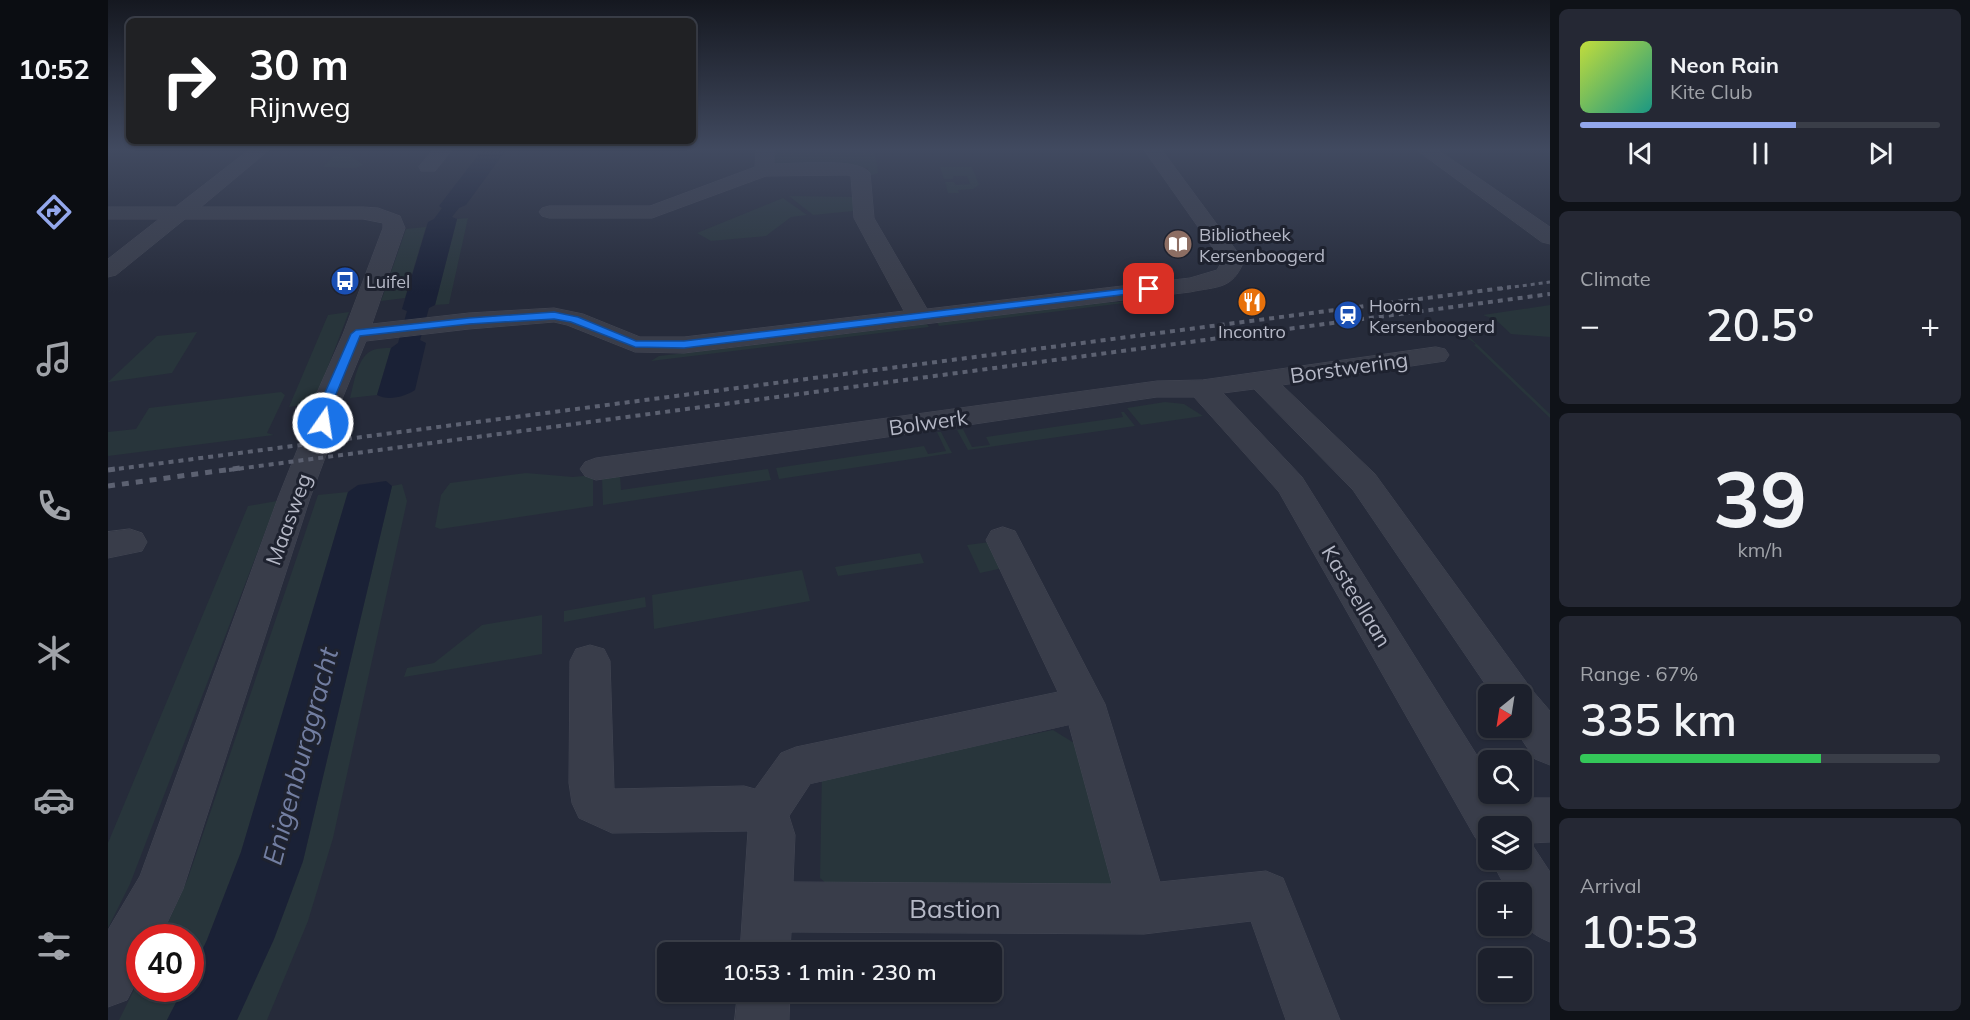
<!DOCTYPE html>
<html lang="en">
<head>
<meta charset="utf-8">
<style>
	:root { --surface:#1c202c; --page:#252834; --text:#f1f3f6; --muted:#a0a3a9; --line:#3a3e48; --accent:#93a7ec }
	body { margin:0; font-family:Mulish,sans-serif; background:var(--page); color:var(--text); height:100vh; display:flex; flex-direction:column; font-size:22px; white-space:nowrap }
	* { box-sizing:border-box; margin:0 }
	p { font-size:20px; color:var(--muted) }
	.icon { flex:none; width:33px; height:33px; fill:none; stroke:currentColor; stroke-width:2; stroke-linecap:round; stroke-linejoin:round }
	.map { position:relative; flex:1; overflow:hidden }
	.side { display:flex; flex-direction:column; gap:9px; padding:9px; background:#0f1218; width:420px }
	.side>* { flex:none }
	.top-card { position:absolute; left:18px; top:18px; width:570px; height:126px; border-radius:9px; box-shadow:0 2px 4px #0004,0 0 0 2px var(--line); background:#202124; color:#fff; overflow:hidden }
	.needle { width:39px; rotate:210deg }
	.controls { position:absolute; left:1370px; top:684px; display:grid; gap:12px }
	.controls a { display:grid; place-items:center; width:54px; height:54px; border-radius:9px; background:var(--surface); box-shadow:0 2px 4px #0004,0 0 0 2px var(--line); font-size:30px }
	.speed { position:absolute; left:18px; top:924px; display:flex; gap:12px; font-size:30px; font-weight:700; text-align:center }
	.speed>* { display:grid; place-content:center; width:78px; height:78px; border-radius:50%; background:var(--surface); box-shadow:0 2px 4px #0004,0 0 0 2px var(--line); line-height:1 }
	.speed .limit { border:9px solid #d22; background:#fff; color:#111 }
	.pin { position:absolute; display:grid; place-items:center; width:51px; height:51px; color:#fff; margin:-26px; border-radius:12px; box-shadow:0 3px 9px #0006 }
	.me { position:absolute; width:66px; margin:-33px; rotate:13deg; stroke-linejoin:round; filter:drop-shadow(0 0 4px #0008) }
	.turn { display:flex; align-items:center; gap:21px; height:126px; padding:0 24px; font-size:27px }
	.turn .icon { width:78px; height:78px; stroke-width:2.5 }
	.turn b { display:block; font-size:42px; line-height:51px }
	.big { font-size:45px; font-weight:600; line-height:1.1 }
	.side .tile { flex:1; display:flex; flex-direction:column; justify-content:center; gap:9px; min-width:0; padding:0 21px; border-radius:9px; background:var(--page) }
	.side .dial { align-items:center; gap:0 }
	.dial b { font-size:78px; line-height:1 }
	.song { display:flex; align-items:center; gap:18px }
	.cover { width:72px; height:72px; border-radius:9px; background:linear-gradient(135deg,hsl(70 70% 55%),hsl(170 70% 35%)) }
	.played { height:6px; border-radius:3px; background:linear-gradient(90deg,var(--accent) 60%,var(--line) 60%) }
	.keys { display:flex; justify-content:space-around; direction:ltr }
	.heat { display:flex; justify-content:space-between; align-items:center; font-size:33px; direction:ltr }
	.charge { height:9px; border-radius:4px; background:linear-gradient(90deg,#34c759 67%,var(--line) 0) }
	.trip { position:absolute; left:549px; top:942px; width:345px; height:60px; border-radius:9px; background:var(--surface); box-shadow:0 2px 4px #0004,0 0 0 2px var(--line); font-weight:600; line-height:60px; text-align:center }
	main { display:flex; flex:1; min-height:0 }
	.tabs { display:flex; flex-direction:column; width:108px; justify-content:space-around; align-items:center; background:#0b0d12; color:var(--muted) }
	.tabs .icon { width:42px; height:42px }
	.tabs .on { color:var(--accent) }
	.tabs b { font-size:27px; color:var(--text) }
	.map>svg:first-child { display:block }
	.green { fill:#28353b }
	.water { fill:#1a2136 }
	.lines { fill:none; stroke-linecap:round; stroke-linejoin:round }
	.minor-casing { stroke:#424653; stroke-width:1 }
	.minor { fill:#393d4a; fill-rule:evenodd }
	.rail-far2 { stroke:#5c6171; stroke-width:3; stroke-dasharray:4 4; stroke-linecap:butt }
	.rail-far1 { stroke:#5c6171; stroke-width:4; stroke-dasharray:5 5; stroke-linecap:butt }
	.rail { stroke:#5c6171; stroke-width:5; stroke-dasharray:7 7; stroke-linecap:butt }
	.route { fill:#1a73e8; stroke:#114b97; stroke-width:1.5 }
	.labels { text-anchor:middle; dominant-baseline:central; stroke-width:6; stroke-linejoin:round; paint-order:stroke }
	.far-poi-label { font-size:18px; fill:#b5b8c6; stroke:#1e222f; text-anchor:start }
	.street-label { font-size:21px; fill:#b5b8c6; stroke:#1e222f }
	.near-street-label { font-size:26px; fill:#b5b8c6; stroke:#1e222f }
	.near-water-label { font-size:27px; font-style:italic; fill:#727ea1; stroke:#1e222f }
</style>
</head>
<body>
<main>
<nav class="tabs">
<b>10:52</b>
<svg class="icon on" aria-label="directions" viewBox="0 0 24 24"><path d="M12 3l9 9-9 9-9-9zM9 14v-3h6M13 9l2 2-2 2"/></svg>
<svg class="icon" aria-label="music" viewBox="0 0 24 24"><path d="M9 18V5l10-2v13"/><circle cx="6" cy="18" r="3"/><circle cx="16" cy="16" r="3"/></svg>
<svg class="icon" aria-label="phone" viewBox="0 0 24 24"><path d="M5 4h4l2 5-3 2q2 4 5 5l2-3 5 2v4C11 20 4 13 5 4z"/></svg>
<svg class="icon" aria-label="climate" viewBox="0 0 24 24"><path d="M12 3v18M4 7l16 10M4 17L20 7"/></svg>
<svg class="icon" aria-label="car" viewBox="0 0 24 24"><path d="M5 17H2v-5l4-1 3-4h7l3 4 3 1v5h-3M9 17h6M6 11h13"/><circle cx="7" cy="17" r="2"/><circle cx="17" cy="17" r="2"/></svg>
<svg class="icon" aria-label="filters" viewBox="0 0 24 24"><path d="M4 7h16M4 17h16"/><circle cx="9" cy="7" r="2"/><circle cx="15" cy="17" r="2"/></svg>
</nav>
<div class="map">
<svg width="1442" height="1020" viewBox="0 0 1442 1020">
	<rect width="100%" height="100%" fill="#262b3a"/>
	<!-- green -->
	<path class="green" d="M666 150H758L759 152H767L770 173 761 176 760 168 754 167H677L665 162Z
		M233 154H246L243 157 256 165 247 168 215 167 227 155Z
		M832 167H864L871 185 865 189 850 190 851 193H840L837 182H846L848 185 862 184 859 176H845V179H836Z
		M681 196 745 197V211L705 215Z
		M675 198 699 215 683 217 658 236 603 241 589 233Z
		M360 218 341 304 327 305 349 219Z
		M318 227 297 298 273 301 298 229Z
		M1032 301 831 326 829 322 987 303Z
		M1442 305V337L1403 334 1388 320 1375 315Z
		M241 312 206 403 181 407 220 315Z
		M819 324 821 327 543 361 551 356Z
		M1350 326 1442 414V418L1366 345 1368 344 1343 327Z
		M89 332 64 373 0 382 49 336Z
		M283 348 269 395 242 398C246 384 249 358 263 351 268 348 277 348 283 348Z
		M173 392 177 395 159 433 166 435 0 456V432L28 429 41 408Z
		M1057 402 1076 404 1095 416 1033 425 1019 408Z
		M1013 412H1016L1027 426 860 450 849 430 855 429 864 447 882 445 878 437 1015 417Z
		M829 432H833L844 453 671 479 668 468 816 446 820 454 838 451Z
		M660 469 663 480 495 505 494 477 512 475 513 490Z
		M418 473 465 477 485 475V506L332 529 327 527 333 495 342 483Z
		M294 484 299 501 225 838 200 921 159 1020H129L166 939 195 861 284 486Z
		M240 492 133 852 99 940 83 973 82 938H53L80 878 210 495Z
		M169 501 22 884 0 928V843L140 506Z
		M882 542 895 568 872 573 859 545Z
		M812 553 816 563 730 576 727 567Z
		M694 570 702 601 546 629 544 595Z
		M537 597 538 607 456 622V611Z
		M434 615V654L296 677 299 668 326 663 374 625Z
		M945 730 971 746 1009 889 720 885 712 878 714 771 818 756Z
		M31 980 32 988 75 989 59 1020H11Z"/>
	<!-- water -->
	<path class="water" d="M374 150H398L358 205 351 208 344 217 349 219 327 305 321 308 312 340 318 343 307 390C296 397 280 401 269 395L283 348 290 343 299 311 294 309 320 222 326 219 334 208 331 206Z
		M278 481 284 486 195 861 166 939 129 1020H59L75 989 82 988 83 973 99 940 133 852 240 492 250 485Z"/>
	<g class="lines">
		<!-- minor casing -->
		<g class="minor-casing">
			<path id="minor" d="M141 150H161L93 207H255L270 208 292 216 297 228 264 324 361 313 446 308 475 314 532 337H576L796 311 746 218 743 176 739 175 658 176 544 218H441L434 216 431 212 434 208 441 206H542L647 167 648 150H666V164C686 164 750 157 762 173L766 218 819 309 1082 278 1109 270 1114 261 1036 150H1054L1136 261C1124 290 1110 286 1082 292L576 353 527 352 459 325 446 322 361 329 258 341 232 404 230 423 202 498 75 889 52 938H32V975L19 1000 0 1007V930L32 876 170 498 200 423 204 404 235 334 275 228V223L255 219H77L8 275 0 277V259L51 219H0V207H67Z
				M325 150H344L327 171H313L311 167Z
				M1309 150H1330L1442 227V244L1434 242Z
				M1328 347 1337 349 1341 355 1337 361 1174 385 1267 474 1424 690 1442 711V765L1427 759 1406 728H1413V694H1384L1245 490 1146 389 1115 393 1194 477 1380 773V794H1393L1396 798H1442V842L1423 843 1442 872V942C1415 931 1413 921 1413 892H1400L1383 860H1413V826H1380V846L1371 842 1367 837 1171 492 1086 397H1049L488 480 477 476 472 469 477 462 488 458 1049 381 1094 380Z
				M895 527 907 531 997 704 1052 882 1158 871 1175 878 1232 1020H1178L1143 921 1036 934 683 932 682 952H632L640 831 504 833 471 818 464 803 461 783 462 661 468 649 482 645 496 649 502 661 506 789 636 786 647 789 673 753 688 747 950 692 878 540 883 531ZM961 725 1004 884 685 882 687 835 681 816 702 784Z
				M22 529 34 533 39 542 34 551 0 558V532Z
				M630 992H682L681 1020H627Z"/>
		</g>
		<!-- minor -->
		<use href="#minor" class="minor"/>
		<!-- rail-far2 -->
		<path class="rail-far2" d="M1391 289 1442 282"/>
		<!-- rail-far1 -->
		<path class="rail-far1" d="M1 470 1403 287
			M121 470 1442 294"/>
		<!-- rail -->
		<path class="rail" d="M0 470 13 468
			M0 486 132 468"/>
	</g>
	<!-- sky -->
	<linearGradient id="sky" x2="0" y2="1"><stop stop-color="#151820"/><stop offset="0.51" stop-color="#414a60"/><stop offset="1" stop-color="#414a60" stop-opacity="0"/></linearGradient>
	<rect width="1442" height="293" fill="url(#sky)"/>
	<!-- route -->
	<path class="route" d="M1041 286 1045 287V291L576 348 527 347 463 322 446 319 361 324 252 336 224 404 221 423 215 427 209 423 212 404 243 334 248 330 361 318 446 312 470 317 528 341H576Z"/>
	<!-- icons -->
	<defs>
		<g id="library-disc" transform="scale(1.5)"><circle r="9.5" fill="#8d6e63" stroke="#1e222f"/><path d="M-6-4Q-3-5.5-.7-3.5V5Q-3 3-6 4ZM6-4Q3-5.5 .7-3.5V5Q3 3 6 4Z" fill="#fff"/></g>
		<g id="bus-disc" transform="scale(1.5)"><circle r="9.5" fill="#1a4fb4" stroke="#1e222f"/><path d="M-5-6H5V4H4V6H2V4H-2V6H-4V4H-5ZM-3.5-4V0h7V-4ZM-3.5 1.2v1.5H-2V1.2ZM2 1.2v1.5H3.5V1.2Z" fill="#fff"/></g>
		<g id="restaurant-disc" transform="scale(1.5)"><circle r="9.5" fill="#e8710a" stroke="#1e222f"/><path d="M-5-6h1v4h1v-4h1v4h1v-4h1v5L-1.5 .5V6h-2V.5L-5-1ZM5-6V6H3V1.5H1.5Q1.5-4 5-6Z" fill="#fff"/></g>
		<g id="station-disc" transform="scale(1.5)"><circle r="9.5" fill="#1a4fb4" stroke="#1e222f"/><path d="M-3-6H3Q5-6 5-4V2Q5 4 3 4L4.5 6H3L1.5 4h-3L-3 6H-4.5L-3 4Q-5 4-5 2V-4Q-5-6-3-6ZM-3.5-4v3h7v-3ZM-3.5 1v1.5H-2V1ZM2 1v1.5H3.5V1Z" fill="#fff"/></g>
	</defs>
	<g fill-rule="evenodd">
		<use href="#library-disc" x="1070" y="244"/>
		<use href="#bus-disc" x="237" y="281"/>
		<use href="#restaurant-disc" x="1144" y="302"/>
		<use href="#station-disc" x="1240" y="315"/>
	</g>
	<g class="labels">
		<!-- far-poi labels -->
		<g class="far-poi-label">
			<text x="1091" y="234">Bibliotheek<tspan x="1091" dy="21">Kersenboogerd</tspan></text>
			<text x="258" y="281">Luifel</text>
			<text x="1261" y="305">Hoorn<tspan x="1261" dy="21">Kersenboogerd</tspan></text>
			<text x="1144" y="331" text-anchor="middle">Incontro</text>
		</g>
		<!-- street labels -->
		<g class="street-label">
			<text transform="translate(1241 367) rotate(-8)">Borstwering</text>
			<text transform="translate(820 422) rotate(-8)">Bolwerk</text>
			<text transform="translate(180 519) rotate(-70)">Maasweg</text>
			<text transform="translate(1249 596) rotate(59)">Kasteellaan</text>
		</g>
		<!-- near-street labels -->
		<g class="near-street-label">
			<text x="847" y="908">Bastion</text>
		</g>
		<!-- near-water labels -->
		<g class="near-water-label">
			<text transform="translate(192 756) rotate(-75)">Enigenburggracht</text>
		</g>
	</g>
</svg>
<div class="controls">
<a><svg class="needle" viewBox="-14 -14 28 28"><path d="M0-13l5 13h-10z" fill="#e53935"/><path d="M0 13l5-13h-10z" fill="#a0a3a9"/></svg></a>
<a><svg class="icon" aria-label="search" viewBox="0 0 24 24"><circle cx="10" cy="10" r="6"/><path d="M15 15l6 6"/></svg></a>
<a><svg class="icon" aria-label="layers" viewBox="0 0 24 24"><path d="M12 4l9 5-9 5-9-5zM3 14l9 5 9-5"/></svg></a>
<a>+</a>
<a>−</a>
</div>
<div class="speed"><div class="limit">40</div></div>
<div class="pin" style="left:1041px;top:289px;background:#d93025"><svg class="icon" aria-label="arrive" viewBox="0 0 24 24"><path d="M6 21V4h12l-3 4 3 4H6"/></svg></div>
<svg class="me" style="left:215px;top:423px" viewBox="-20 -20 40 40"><circle r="17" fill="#1a73e8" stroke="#fff" stroke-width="3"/><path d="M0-11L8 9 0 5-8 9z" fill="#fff"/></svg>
<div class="trip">10:53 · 1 min · 230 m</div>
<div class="top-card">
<div class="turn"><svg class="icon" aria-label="right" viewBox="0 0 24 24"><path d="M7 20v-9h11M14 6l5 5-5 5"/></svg><div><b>30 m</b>Rijnweg</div></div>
</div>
</div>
<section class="side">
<div class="tile">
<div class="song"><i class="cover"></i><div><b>Neon Rain</b><p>Kite Club</p></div></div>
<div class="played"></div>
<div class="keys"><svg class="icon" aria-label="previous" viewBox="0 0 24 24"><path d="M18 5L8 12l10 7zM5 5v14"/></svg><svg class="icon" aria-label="pause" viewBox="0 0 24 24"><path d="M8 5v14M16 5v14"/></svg><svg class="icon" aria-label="next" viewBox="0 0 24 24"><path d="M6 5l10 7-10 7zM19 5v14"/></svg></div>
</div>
<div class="tile"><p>Climate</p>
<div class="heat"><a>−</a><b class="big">20.5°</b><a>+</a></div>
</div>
<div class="tile dial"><b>39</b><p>km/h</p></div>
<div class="tile"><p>Range · 67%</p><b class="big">335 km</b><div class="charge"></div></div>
<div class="tile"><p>Arrival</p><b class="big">10:53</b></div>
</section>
</main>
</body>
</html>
